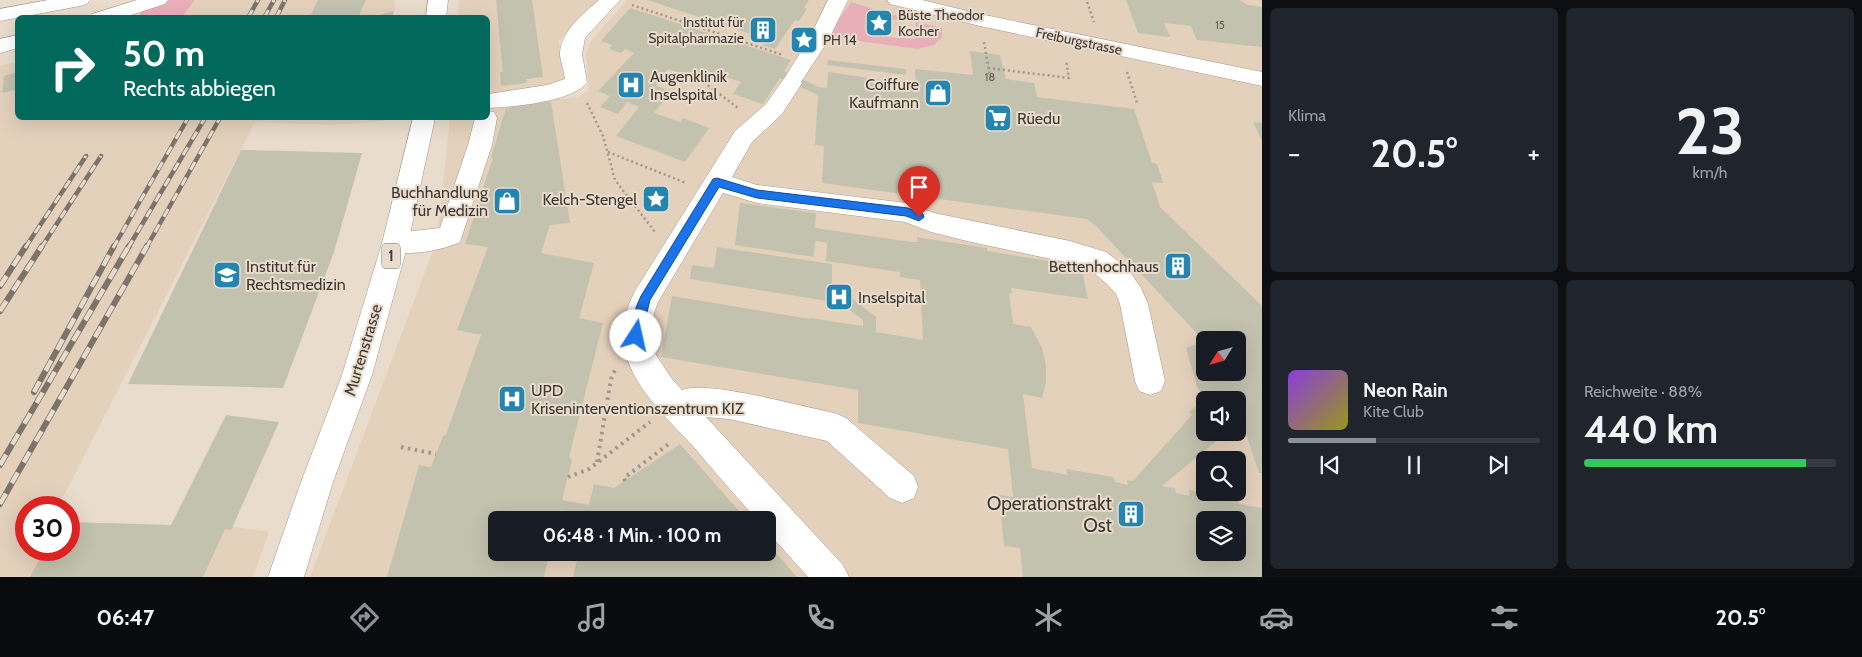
<!DOCTYPE html>
<html lang="de">
<head>
<meta charset="utf-8">
<style>
	:root { --surface:#171b24; --page:#20242c; --text:#f1f3f6; --muted:#9ea1a6; --line:#363941; --accent:#8c9099 }
	body { margin:0; font-family:Cabin,sans-serif; background:var(--page); color:var(--text); height:100vh; display:flex; flex-direction:column; font-size:19px; white-space:nowrap }
	* { box-sizing:border-box; margin:0 }
	p { font-size:16px; color:var(--muted) }
	.icon { flex:none; width:28px; height:28px; fill:none; stroke:currentColor; stroke-width:2; stroke-linecap:round; stroke-linejoin:round }
	.map { position:relative; flex:1; overflow:hidden }
	.details { display:flex; flex-direction:column; gap:8px; padding:8px; background:#0d0f14; width:600px }
	.details>* { flex:none }
	.top-card { position:absolute; left:15px; top:15px; width:475px; height:105px; border-radius:8px; box-shadow:0 5px 20px #0002; background:#00695c; color:#fff; overflow:hidden }
	.needle { width:32px; rotate:233deg }
	.fabs { position:absolute; left:1196px; top:331px; display:grid; gap:10px }
	.fabs a { display:grid; place-items:center; width:50px; height:50px; border-radius:8px; background:var(--surface); box-shadow:0 5px 20px #0002; font-size:25px }
	.speed { position:absolute; left:15px; top:496px; display:flex; gap:10px; font-size:25px; font-weight:700; text-align:center }
	.speed>* { display:grid; place-content:center; width:65px; height:65px; border-radius:50%; background:var(--surface); box-shadow:0 5px 20px #0002; line-height:1 }
	.speed .limit { border:8px solid #d22; background:#fff; color:#111 }
	.pin { position:absolute; display:grid; place-items:center; width:42px; height:42px; color:#fff; margin:-51px -21px; border-radius:50% 50% 50% 0; rotate:-45deg; box-shadow:0 0 5px #0007 }
	.pin .icon { rotate:45deg }
	.me { position:absolute; width:55px; margin:-28px; rotate:10deg; stroke-linejoin:round; filter:drop-shadow(0 0 4px #0008) }
	.turn { display:flex; align-items:center; gap:18px; height:105px; padding:0 25px; font-size:22px }
	.turn .icon { width:65px; height:65px; stroke-width:2.5 }
	.turn b { display:block; font-size:35px; line-height:42px }
	.big { font-size:38px; font-weight:800; line-height:1.1 }
	.details .card { flex:1; display:flex; flex-direction:column; justify-content:center; gap:8px; min-width:0; padding:0 18px; border-radius:8px; background:var(--page) }
	.details .dial { align-items:center; gap:0 }
	.dial b { font-size:65px; line-height:1 }
	.song { display:flex; align-items:center; gap:15px }
	.cover { width:60px; height:60px; border-radius:8px; background:linear-gradient(135deg,hsl(270 70% 55%),hsl(60 70% 35%)) }
	.played { height:5px; border-radius:2px; background:linear-gradient(90deg,var(--accent) 35%,var(--line) 35%) }
	.keys { display:flex; justify-content:space-around; direction:ltr }
	.heat { display:flex; justify-content:space-between; align-items:center; font-size:28px; direction:ltr }
	.charge { height:8px; border-radius:4px; background:linear-gradient(90deg,#34c759 88%,var(--line) 0) }
	.details .tiles { flex:1; display:grid; gap:8px; grid-template-columns:repeat(2,1fr) }
	.trip { position:absolute; left:488px; top:511px; width:288px; height:50px; border-radius:8px; background:var(--surface); box-shadow:0 5px 20px #0002; font-weight:800; line-height:50px; text-align:center }
	.tab-bar { display:flex; height:80px; justify-content:space-around; align-items:center; background:#090b0e; color:var(--muted) }
	.tab-bar .icon { width:35px; height:35px }
	.tab-bar .current { color:var(--accent) }
	.tab-bar b { font-size:22px; color:var(--text) }
	main { display:flex; flex:1; min-height:0 }
	.map>svg:first-child { display:block }
	.built { fill:#e4d1bc; fill-rule:evenodd }
	.green { fill:#e8afb9 }
	.building { fill:#c3c2af; fill-rule:evenodd }
	.lines { fill:none; stroke-linecap:round; stroke-linejoin:round }
	.minor-casing { stroke:#a49889; stroke-width:1 }
	.major-casing { stroke:#a49889; stroke-width:1 }
	.path-far1 { stroke:#a0968b; stroke-width:2.5; stroke-dasharray:2 3; stroke-linecap:butt }
	.path { stroke:#a0968b; stroke-width:4; stroke-dasharray:2.5 4.5; stroke-linecap:butt }
	.minor { fill:#fff; fill-rule:evenodd }
	.major { fill:#fff; fill-rule:evenodd }
	.rail-far1-casing { stroke:#7c736a; stroke-width:4.5 }
	.rail-casing { stroke:#7c736a; stroke-width:6 }
	.rail-far1 { stroke:#eadccd; stroke-width:3; stroke-dasharray:9; stroke-linecap:butt }
	.rail { stroke:#eadccd; stroke-width:4.5; stroke-dasharray:12; stroke-linecap:butt }
	.route { fill:#1a73e8; stroke:#114b97 }
	.labels { text-anchor:middle; dominant-baseline:central; stroke-width:4; stroke-linejoin:round; paint-order:stroke }
	.far-number-label { font-size:11px; fill:#605b52 }
	.far-poi-label { font-size:14px; fill:#3f3933; stroke:#eadccd; text-anchor:start }
	.far-street-label { font-size:14px; fill:#3f3933; stroke:#eadccd }
	.shield { fill:#eadccd; stroke:#726a61; stroke-width:1 }
	.shield-label { font-size:15px; font-weight:bold; fill:#3f3933 }
	.poi-label { font-size:16px; fill:#3f3933; stroke:#eadccd; text-anchor:start }
	.street-label { font-size:16px; fill:#3f3933; stroke:#eadccd }
	.near-poi-label { font-size:19px; fill:#3f3933; stroke:#eadccd; text-anchor:end }
</style>
</head>
<body>
<main>
<div class="map">
<svg width="1262" height="577" viewBox="0 0 1262 577">
	<rect width="100%" height="100%" fill="#eadccd"/>
	<!-- built -->
	<path class="built" d="M195 0H395L394 17 178 18 182 17Z
		M459 0H600L559 41 565 75 560 99 578 97 589 90 586 55 590 42 627 0H1262V577H310L437 240 450 118H488V18L458 17ZM1205 340H1238V372H1205ZM1205 400H1238V432H1205ZM1205 460H1238V492H1205ZM496 520H766V552H496ZM1205 520H1238V552H1205Z
		M17 62 18 118H384L383 121 332 125 255 122 58 507 26 508V550H69V522L234 527 269 532 253 577H0V65Z"/>
	<!-- green -->
	<path class="green" d="M144 0H195L182 17 135 18 146 9Z
		M851 2 897 16 898 20 872 18 868 23 874 36 916 39V22L942 28V37L934 45 918 49 837 38 832 35V30Z"/>
	<!-- building -->
	<path class="building" d="M318 0H366L358 18H309Z
		M496 0H532L543 77 526 79 527 83 501 86 500 72H503Z
		M647 0H809L804 7 807 9 799 21 795 20 775 49 762 45 766 39Z
		M1126 0H1240L1248 5 1262 7V47L1197 40 1191 26 1164 23 1170 37 1138 33Z
		M630 8 791 60 784 71 819 87 827 88 828 72 916 85 915 69 973 75 970 51 1000 55 1006 79 1034 83 1037 97 1134 109 1152 163 1157 164 1163 183 1152 182 1160 207 1262 306V473H1259L1238 410V400H1205V432H1231L1223 440 1220 438 1162 486 1175 488 1176 493 1190 496 1189 490 1237 499 1239 504 1262 508V577H1023L1020 548 1004 546 999 495 1013 497 1008 449 858 423V390L661 357 672 296 810 319V318L862 326 863 330V320L840 303 690 279 692 265 714 268 717 247 832 264V291L845 293 876 317V332L923 340 920 280 900 277V272L826 261 827 243 815 241 814 257 735 245 740 203 816 213 815 228 912 242H918L917 237 935 240 987 248V251L1081 266 1088 299 1011 288 1012 294 1009 293 1013 324 1031 327 1042 348 1046 365V382L1042 398 1023 394 1032 468 1068 475 1066 469 1113 477 1115 482 1128 485 1127 480 1133 481 1192 415 1189 412 1203 400 1200 390H1198L1186 348 1204 341 1096 226 1087 219 822 183 824 146 815 145 818 95 780 78 763 104 733 94 741 82 711 72 708 75 694 70 690 75H686L668 69 656 86 671 91 654 113 680 122 683 118 709 128 685 162 616 136 639 107 627 102 618 114 600 107 610 96 598 91 634 53 625 49 621 53 609 49 612 45 601 41ZM1205 340H1238V372H1205ZM1205 520H1238V552H1205Z
		M393 11V18H375L385 13Z
		M828 60 906 69V75L827 65Z
		M18 72V89L2 93 4 76Z
		M551 102 570 223 550 225 541 253 594 263 579 318 603 323 569 457 572 460 562 500 589 505 594 484 614 488 680 444 747 520H586L587 515 560 510 557 520H496V552H550L544 577H387L419 465 431 467 443 436 446 435 481 335 457 330 488 247 465 244 493 158 491 157 506 108 519 106V104Z
		M1253 122 1262 123V141Z
		M241 150 362 153 334 252 283 388 128 384Z
		M226 415 279 422 233 526 231 530 225 529 203 577H30L44 550H69V522L171 525Z
		M766 542 797 577H573L579 552H766Z"/>
	<g class="lines">
		<!-- minor casing -->
		<g class="minor-casing">
			<path id="minor" d="M48 0H90L87 4 80 6 0 21V9Z
				M137 0H168L165 4 122 18H89L92 14Z
				M599 0H620L585 38 582 54 587 82C574 102 511 107 488 108V94L547 85 565 79C564 71 561 63 560 55 560 32 583 14 599 0Z
				M828 0H848L828 41 801 82 802 83 782 114 752 142 732 177 757 185 907 203 934 213 1070 241 1106 252 1127 268 1141 288 1148 304 1165 381 1161 391 1150 395 1139 391 1135 381 1120 304 1116 294 1107 284 1088 268 1070 263 971 242 931 232 905 222 757 203 723 193 658 302 654 313 652 337 656 355 672 379 682 390C708 380 803 407 835 413L846 418 914 476 918 487 914 498 902 503 890 498 827 441 729 419 706 417 843 565 849 577H808L766 530V520H757C735 495 713 470 692 445 666 417 631 386 624 346 620 327 627 307 635 291L735 131 766 104 785 77 808 41Z
				M887 0H922L980 14 1262 72V86L980 26 890 4Z
				M18 35V48L0 53V39Z
				M488 111 494 112 497 118 492 145 460 242C441 251 406 257 386 250L382 243 386 236 395 233 440 228 468 145 475 118H488Z"/>
		</g>
		<!-- major casing -->
		<g class="major-casing">
			<path id="major" d="M428 0H448L446 18H426Z
				M413 118H435L408 243 372 375 333 482 304 577H268L301 482 342 375 382 243Z"/>
		</g>
		<!-- path-far1 -->
		<path class="path-far1" d="M1087 2 1094 22
			M632 5 783 55
			M984 42 990 77
			M988 68 1069 78 1066 60
			M701 72 697 77 738 108
			M1127 72 1137 103
			M587 103 603 136 615 180 655 232
			M608 152 686 183"/>
		<!-- path -->
		<path class="path" d="M401 447 436 454
			M597 462 611 379 615 370
			M568 477 589 469 650 422
			M625 481 624 478 670 443"/>
		<!-- minor -->
		<use href="#minor" class="minor"/>
		<!-- major -->
		<use href="#major" class="major"/>
		<!-- rail-far1 casing -->
		<g class="rail-far1-casing">
			<path id="rail-far1" d="M248 18 258 0
				M264 18 274 0
				M276 18 285 0
				M25 248 86 156
				M41 248 101 156
				M113 248 188 118
				M128 248 205 118
				M146 248 220 118"/>
		</g>
		<!-- rail casing -->
		<g class="rail-casing">
			<path id="rail" d="M0 286 26 246
				M0 311 42 246
				M34 392 114 246
				M0 465 129 246
				M0 504 147 246"/>
		</g>
		<!-- rail-far1 -->
		<use href="#rail-far1" class="rail-far1"/>
		<!-- rail -->
		<use href="#rail" class="rail"/>
	</g>
	<!-- route -->
	<path class="route" d="M717 178 757 190 908 208 923 214 924 217 919 221 906 216 757 198 719 187 650 300 640 340 636 341 632 340C627 328 636 307 641 296L713 179Z"/>
	<!-- icons -->
	<defs>
		<g id="sight-square" transform="scale(1.4375)"><rect x="-9" y="-9" width="18" height="18" rx="4" fill="#2286b0" stroke="#eadccd"/><path d="M0-6L1.8-2.2L6-1.7L2.9 1.2L3.7 5.4L0 3.3L-3.7 5.4L-2.9 1.2L-6-1.7L-1.8-2.2Z" fill="#fff"/></g>
		<g id="building-square" transform="scale(1.4375)"><rect x="-9" y="-9" width="18" height="18" rx="4" fill="#2286b0" stroke="#eadccd"/><path d="M-4-6H4V6H1V3H-1V6H-4ZM-2.5-4.3h1.7v1.8h-1.7ZM.8-4.3h1.7v1.8H.8ZM-2.5-1h1.7V.8h-1.7ZM.8-1h1.7V.8H.8Z" fill="#fff"/></g>
		<g id="hospital-square" transform="scale(1.4375)"><rect x="-9" y="-9" width="18" height="18" rx="4" fill="#2286b0" stroke="#eadccd"/><path d="M-5-5h3v3.5h4V-5h3V5h-3V1.5h-4V5h-3Z" fill="#fff"/></g>
		<g id="shop-square" transform="scale(1.4375)"><rect x="-9" y="-9" width="18" height="18" rx="4" fill="#2286b0" stroke="#eadccd"/><path d="M-5-2.5h2.3a2.7 3.5 0 0 1 5.4 0H5L5.5 6h-11ZM-1.5-2.5h3a1.5 2.3 0 0 0-3 0Z" fill="#fff"/></g>
		<g id="supermarket-square" transform="scale(1.4375)"><rect x="-9" y="-9" width="18" height="18" rx="4" fill="#2286b0" stroke="#eadccd"/><path d="M-6-5.5h2.5l.6 2H6L4.5 2H-2.5L-4.4-4H-6ZM-1.5 3.2a1.3 1.3 0 1 0 .1 0ZM3 3.2a1.3 1.3 0 1 0 .1 0Z" fill="#fff"/></g>
		<g id="university-square" transform="scale(1.4375)"><rect x="-9" y="-9" width="18" height="18" rx="4" fill="#2286b0" stroke="#eadccd"/><path d="M0-5L7-2L0 1L-7-2ZM-4 1L0 2.5L4 1V4Q0 6-4 4Z" fill="#fff"/></g>
	</defs>
	<g fill-rule="evenodd">
		<use href="#sight-square" x="879" y="23"/>
		<use href="#building-square" x="763" y="30"/>
		<use href="#sight-square" x="804" y="40"/>
		<use href="#hospital-square" x="631" y="85"/>
		<use href="#shop-square" x="938" y="93"/>
		<use href="#supermarket-square" x="998" y="118"/>
		<use href="#sight-square" x="656" y="199"/>
		<use href="#shop-square" x="507" y="201"/>
		<use href="#building-square" x="1178" y="266"/>
		<use href="#university-square" x="227" y="275"/>
		<use href="#hospital-square" x="839" y="297"/>
		<use href="#hospital-square" x="512" y="399"/>
		<use href="#building-square" x="1131" y="514"/>
	</g>
	<g class="labels">
		<!-- far-number labels -->
		<g class="far-number-label">
			<text x="1220" y="25">15</text>
			<text x="990" y="77">18</text>
		</g>
		<!-- far-poi labels -->
		<g class="far-poi-label">
			<text x="898" y="15">Büste Theodor<tspan x="898" dy="16">Kocher</tspan></text>
			<text x="744" y="22" text-anchor="end">Institut für<tspan x="744" dy="16">Spitalpharmazie</tspan></text>
			<text x="823" y="40">PH 14</text>
		</g>
		<!-- far-street labels -->
		<g class="far-street-label">
			<text transform="translate(1079 41) rotate(12)">Freiburgstrasse</text>
		</g>
		<!-- shield labels -->
		<rect class="shield" x="382" y="243.5" width="18" height="25" rx="4"/>
		<g class="shield-label">
			<text x="391" y="256">1</text>
		</g>
		<!-- poi labels -->
		<g class="poi-label">
			<text x="650" y="76">Augenklinik<tspan x="650" dy="18">Inselspital</tspan></text>
			<text x="919" y="84" text-anchor="end">Coiffure<tspan x="919" dy="18">Kaufmann</tspan></text>
			<text x="1017" y="118">Rüedu</text>
			<text x="488" y="192" text-anchor="end">Buchhandlung<tspan x="488" dy="18">für Medizin</tspan></text>
			<text x="637" y="199" text-anchor="end">Kelch-Stengel</text>
			<text x="246" y="266">Institut für<tspan x="246" dy="18">Rechtsmedizin</tspan></text>
			<text x="1159" y="266" text-anchor="end">Bettenhochhaus</text>
			<text x="858" y="297">Inselspital</text>
			<text x="531" y="390">UPD<tspan x="531" dy="18">Kriseninterventionszentrum KIZ</tspan></text>
		</g>
		<!-- street labels -->
		<g class="street-label">
			<text transform="translate(363 350) rotate(-73)">Murtenstrasse</text>
		</g>
		<!-- near-poi labels -->
		<g class="near-poi-label">
			<text x="1112" y="503">Operationstrakt<tspan x="1112" dy="22">Ost</tspan></text>
		</g>
	</g>
</svg>
<div class="fabs">
<a><svg class="needle" viewBox="-14 -14 28 28"><path d="M0-13l5 13h-10z" fill="#e53935"/><path d="M0 13l5-13h-10z" fill="#9ea1a6"/></svg></a>
<a><svg class="icon" aria-label="sound" viewBox="0 0 24 24"><path d="M4 9h4l5-4v14l-5-4H4zM17 9q2 3 0 6"/></svg></a>
<a><svg class="icon" aria-label="search" viewBox="0 0 24 24"><circle cx="10" cy="10" r="6"/><path d="M15 15l6 6"/></svg></a>
<a><svg class="icon" aria-label="layers" viewBox="0 0 24 24"><path d="M12 4l9 5-9 5-9-5zM3 14l9 5 9-5"/></svg></a>
</div>
<div class="speed"><div class="limit">30</div></div>
<div class="pin" style="left:919px;top:217px;background:#d93025"><svg class="icon" aria-label="arrive" viewBox="0 0 24 24"><path d="M6 21V4h12l-3 4 3 4H6"/></svg></div>
<svg class="me" style="left:636px;top:336px" viewBox="-20 -20 40 40"><circle r="19" fill="#fff"/><path d="M0-13L10 11 0 6-10 11z" fill="#1a73e8"/></svg>
<div class="trip">06:48 · 1 Min. · 100 m</div>
<div class="top-card">
<div class="turn"><svg class="icon" aria-label="right" viewBox="0 0 24 24"><path d="M7 20v-9h11M14 6l5 5-5 5"/></svg><div><b>50 m</b>Rechts abbiegen</div></div>
</div>
</div>
<section class="details">
<div class="tiles">
<div class="card"><p>Klima</p>
<div class="heat"><a>−</a><b class="big">20.5°</b><a>+</a></div>
</div>
<div class="card dial"><b>23</b><p>km/h</p></div>
<div class="card">
<div class="song"><i class="cover"></i><div><b>Neon Rain</b><p>Kite Club</p></div></div>
<div class="played"></div>
<div class="keys"><svg class="icon" aria-label="previous" viewBox="0 0 24 24"><path d="M18 5L8 12l10 7zM5 5v14"/></svg><svg class="icon" aria-label="pause" viewBox="0 0 24 24"><path d="M8 5v14M16 5v14"/></svg><svg class="icon" aria-label="next" viewBox="0 0 24 24"><path d="M6 5l10 7-10 7zM19 5v14"/></svg></div>
</div>
<div class="card"><p>Reichweite · 88%</p><b class="big">440 km</b><div class="charge"></div></div>
</div>
</section>
</main>
<nav class="tab-bar">
<b>06:47</b>
<svg class="icon current" aria-label="directions" viewBox="0 0 24 24"><path d="M12 3l9 9-9 9-9-9zM9 14v-3h6M13 9l2 2-2 2"/></svg>
<svg class="icon" aria-label="music" viewBox="0 0 24 24"><path d="M9 18V5l10-2v13"/><circle cx="6" cy="18" r="3"/><circle cx="16" cy="16" r="3"/></svg>
<svg class="icon" aria-label="phone" viewBox="0 0 24 24"><path d="M5 4h4l2 5-3 2q2 4 5 5l2-3 5 2v4C11 20 4 13 5 4z"/></svg>
<svg class="icon" aria-label="climate" viewBox="0 0 24 24"><path d="M12 3v18M4 7l16 10M4 17L20 7"/></svg>
<svg class="icon" aria-label="car" viewBox="0 0 24 24"><path d="M5 17H2v-5l4-1 3-4h7l3 4 3 1v5h-3M9 17h6M6 11h13"/><circle cx="7" cy="17" r="2"/><circle cx="17" cy="17" r="2"/></svg>
<svg class="icon" aria-label="filters" viewBox="0 0 24 24"><path d="M4 7h16M4 17h16"/><circle cx="9" cy="7" r="2"/><circle cx="15" cy="17" r="2"/></svg>
<b>20.5°</b>
</nav>
</body>
</html>
